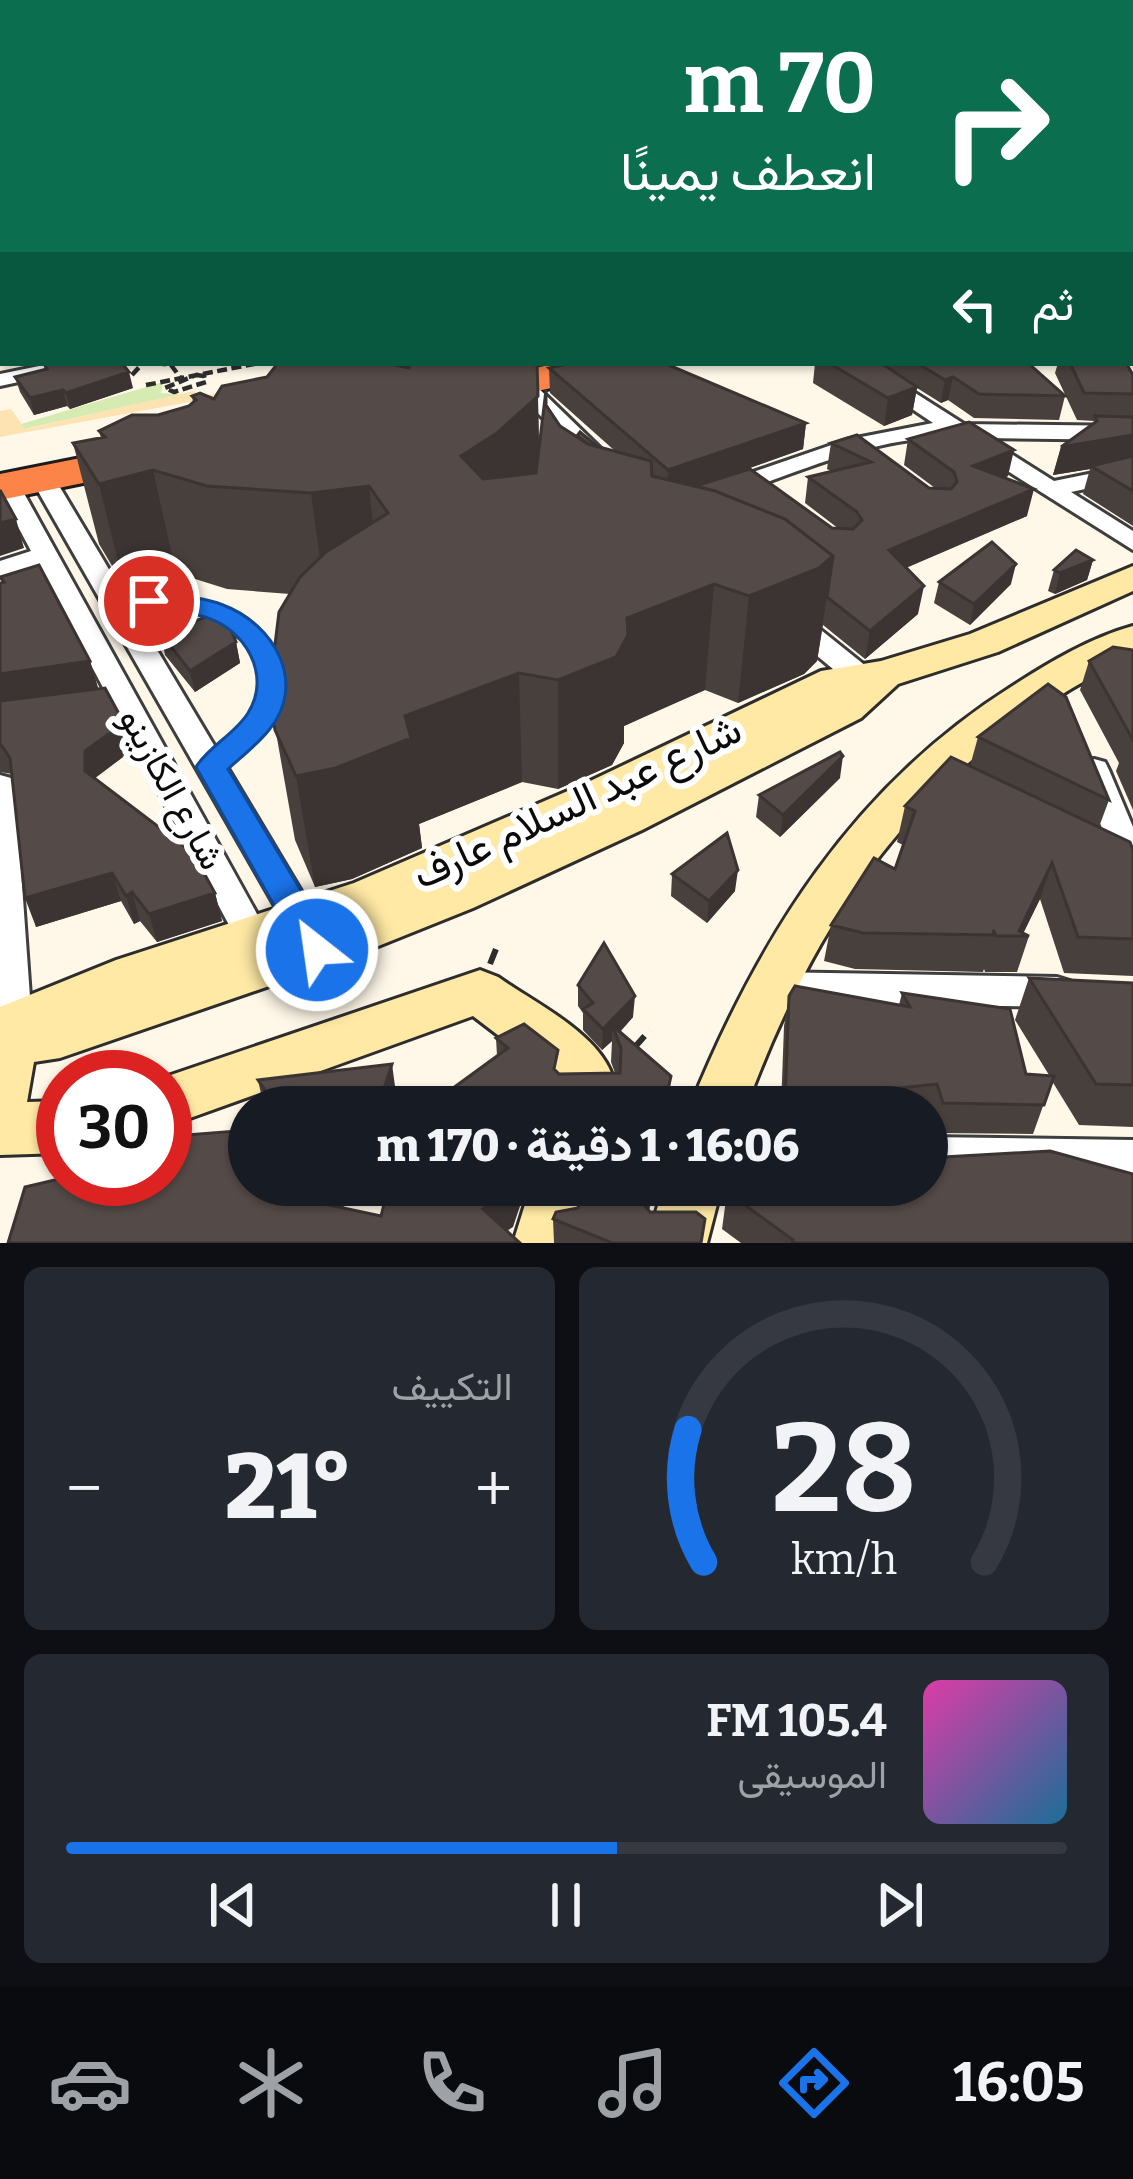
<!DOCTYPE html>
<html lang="ar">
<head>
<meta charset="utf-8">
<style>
	:root { --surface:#171b24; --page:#242831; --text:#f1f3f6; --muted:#9ea1a6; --line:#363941; --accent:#1a73e8 }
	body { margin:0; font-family:Bitter,Vazirmatn,serif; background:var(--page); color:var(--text); direction:rtl; height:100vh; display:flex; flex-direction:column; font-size:45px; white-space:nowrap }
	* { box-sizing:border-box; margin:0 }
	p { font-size:39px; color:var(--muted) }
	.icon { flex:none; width:66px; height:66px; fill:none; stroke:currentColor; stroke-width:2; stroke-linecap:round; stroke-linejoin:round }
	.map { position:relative; height:1243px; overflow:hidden; direction:ltr }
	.details { display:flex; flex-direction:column; gap:24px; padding:24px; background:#0d0f14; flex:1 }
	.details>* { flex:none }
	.top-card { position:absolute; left:0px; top:0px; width:1134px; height:366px; box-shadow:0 3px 9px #0004; direction:rtl; background:#0b6e4f; color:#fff; overflow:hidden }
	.speed { position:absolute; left:36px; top:1050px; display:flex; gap:24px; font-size:60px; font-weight:700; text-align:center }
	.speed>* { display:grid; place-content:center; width:156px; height:156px; border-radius:50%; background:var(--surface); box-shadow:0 3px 9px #0004; line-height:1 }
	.speed .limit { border:18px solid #d22; background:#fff; color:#111 }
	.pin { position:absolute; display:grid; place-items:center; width:102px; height:102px; color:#fff; margin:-51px; border:6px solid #fff; border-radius:50%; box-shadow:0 3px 12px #0007 }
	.me { position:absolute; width:132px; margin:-66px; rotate:330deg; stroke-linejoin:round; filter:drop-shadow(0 0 9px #0008) }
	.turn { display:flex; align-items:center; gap:42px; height:252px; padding:0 60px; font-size:54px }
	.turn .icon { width:156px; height:156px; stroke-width:2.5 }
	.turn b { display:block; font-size:84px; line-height:102px }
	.then { display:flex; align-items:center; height:114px; padding:0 60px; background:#0003; gap:24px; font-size:45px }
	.big { font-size:90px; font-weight:800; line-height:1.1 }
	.details .tile { flex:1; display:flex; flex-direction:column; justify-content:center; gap:18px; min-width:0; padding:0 42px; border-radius:18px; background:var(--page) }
	.details .dial { align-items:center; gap:0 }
	.dial svg { height:312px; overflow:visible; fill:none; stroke:var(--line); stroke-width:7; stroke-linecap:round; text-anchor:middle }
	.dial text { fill:var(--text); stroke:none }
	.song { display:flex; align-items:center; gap:36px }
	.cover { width:144px; height:144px; border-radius:18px; background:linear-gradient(135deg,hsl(320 70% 55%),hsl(200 70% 35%)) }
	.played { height:12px; border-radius:6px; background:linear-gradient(90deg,var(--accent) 55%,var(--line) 55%) }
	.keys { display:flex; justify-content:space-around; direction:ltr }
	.heat { display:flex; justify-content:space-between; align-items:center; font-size:66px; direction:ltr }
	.details .tiles { flex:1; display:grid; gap:24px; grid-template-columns:1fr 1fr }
	.tile:last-child { grid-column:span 2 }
	.trip { position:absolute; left:228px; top:1086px; width:720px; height:120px; border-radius:60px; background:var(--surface); box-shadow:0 3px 9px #0004; font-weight:800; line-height:120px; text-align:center; direction:rtl }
	.tabs { display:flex; height:192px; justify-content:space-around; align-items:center; background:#090b0e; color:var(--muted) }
	.tabs .icon { width:84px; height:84px }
	.tabs .on { color:var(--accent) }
	.tabs b { font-size:54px; color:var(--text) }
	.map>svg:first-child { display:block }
	.green { fill:#d6ebb1 }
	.sand { fill:#fee3b2 }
	.water { fill:#aae6fa; stroke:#2da8d5; stroke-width:3 }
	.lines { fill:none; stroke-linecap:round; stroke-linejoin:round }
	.lane-casing { stroke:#3e3e3e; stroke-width:21 }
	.street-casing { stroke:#3e3e3e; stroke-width:6 }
	.secondary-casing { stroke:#2d2d2d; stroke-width:6 }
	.highway-casing { stroke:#1c1c1c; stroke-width:6 }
	.path-far1 { stroke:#2d2d2d; stroke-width:4.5; stroke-dasharray:10 4.5; stroke-linecap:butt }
	.path { stroke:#2d2d2d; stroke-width:6; stroke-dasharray:16 8; stroke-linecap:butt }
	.lane { stroke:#fff; stroke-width:15 }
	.street { fill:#fff; fill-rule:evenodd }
	.secondary { fill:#ffe9a4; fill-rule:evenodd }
	.highway { fill:#fd8449; fill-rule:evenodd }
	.wall { fill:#48403d }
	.shaded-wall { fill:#3b3432 }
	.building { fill:#544a47; stroke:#3b3432; stroke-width:3 }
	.route { fill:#1a73e8; stroke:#114b97; stroke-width:3 }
	.labels { text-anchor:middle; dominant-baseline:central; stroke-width:12; stroke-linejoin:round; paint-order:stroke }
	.street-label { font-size:36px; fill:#0b0b0b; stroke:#fff }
	.near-street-label { font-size:42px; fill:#0b0b0b; stroke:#fff }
</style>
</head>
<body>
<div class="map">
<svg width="1133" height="1243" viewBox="0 0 1133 1243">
	<rect width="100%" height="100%" fill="#fff8e9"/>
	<!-- green -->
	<path class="green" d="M163 382 161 393 183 394 24 429 21 424Z"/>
	<!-- sand -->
	<path class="sand" d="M349 368 347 373 0 437V411L11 409 25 429 194 391 198 397Z"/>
	<!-- water -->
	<path class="water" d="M0 0H1133V157L1131 3H3L0 60Z"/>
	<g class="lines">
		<!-- lane casing -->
		<g class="lane-casing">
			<path id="lane" d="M116 604C188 604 325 626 252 728 241 743 224 755 211 768"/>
		</g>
		<!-- street casing -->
		<g class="street-casing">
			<path id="street" d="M0 296H3V308H0Z
				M844 363H868L964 424 1133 426V440L986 438 1054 481 1133 465V479L1071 492 1133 531V550L954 437C878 436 806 469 734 494H718L714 489 718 484 846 440 933 423Z
				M49 364 60 370 56 374 0 386V374Z
				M520 377 528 378 600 448V458H584L512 388V378Z
				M43 472 55 479 319 921 324 931 319 941 307 945 295 941 31 479Z
				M8 479 20 486 272 941 277 951 272 961 260 965 248 961 38 565 0 577V561L31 551 0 493V481Z
				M791 612 801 614 882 679 886 686 882 693H862L781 626 778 620Z
				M1094 759 1105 762 1109 770 1133 827V879L1121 875 1117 866 1079 770 1083 762Z
				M0 775 11 778 15 786 32 1025 27 1036 14 1041 0 1034Z
				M771 972 1057 977 1070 981 1075 992 1070 1003 1057 1007 771 1002 758 998 753 987 758 976Z
				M927 1137 1133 1140V1176L927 1173Z"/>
		</g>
		<!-- secondary casing -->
		<g class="secondary-casing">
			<path id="secondary" d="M1133 566V591L998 652 898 684 861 718 642 830 473 908 336 963 60 1058 34 1062 27 1102 63 1101V1153L0 1155V1007L116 960 354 883 584 784 821 671 881 661 970 634Z
				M1133 626V655C930 756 824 897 746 1107H690C759 937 853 787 1011 687 1048 663 1090 638 1133 626Z
				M480 970 498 977C541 1008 626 1045 615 1107H559L563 1085 473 1016 165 1127V1077Z
				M531 1185H589L573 1243H513Z
				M664 1185H722L707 1243H647Z"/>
		</g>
		<!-- highway casing -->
		<g class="highway-casing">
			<path id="highway" d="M1131 298H1133V320H1131Z
				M559 363H637L631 371 471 405 457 402 451 393 457 384Z
				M146 445 161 449 168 458 161 467 0 500V474Z"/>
		</g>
		<!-- path-far1 -->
		<path class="path-far1" d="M156 363 171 365 180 377
			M132 375 143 363
			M196 375 204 376 206 382 174 392 165 388Z
			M146 385 259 363"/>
		<!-- path -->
		<path class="path" d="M490 964 496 949
			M634 1048 650 1030"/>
		<!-- lane -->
		<use href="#lane" class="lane"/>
		<!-- street -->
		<use href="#street" class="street"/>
		<!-- secondary -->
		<use href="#secondary" class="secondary"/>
		<!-- highway -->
		<use href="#highway" class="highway"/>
	</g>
	<!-- wall -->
	<path class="wall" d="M278 363H537L539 448 546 405 560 426 598 447 615 451 550 393 549 368 806 423 803 449 725 477 832 528 839 529 805 503 808 477 831 471 827 469 831 443 929 488H935L904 465 908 439 1008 476 1004 478 1027 516 906 568 918 614 865 659 823 625 817 661 804 674 738 703 705 690 665 707 624 726V743L612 765 558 789 522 782 419 824 422 848 352 879 315 887 295 840 269 693 290 594 227 589 176 573 124 586 99 544 73 443 101 438 99 431 189 406 193 402 192 396 214 399 267 377Z
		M815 363H1028L1065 396 1059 420 974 418 948 400 941 403 917 388 912 415 884 426 813 383Z
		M1058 363H1126L1133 375V526L1083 494 1090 469 1053 475 1061 447 1093 424 1094 421 1077 420 1055 373Z
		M44 364 133 388 70 409 67 406 34 415 20 392 15 377 45 369Z
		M1093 560 1087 580 1055 594 1048 591 1054 570Z
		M0 577 90 661 98 688 131 751 94 778 215 893 222 921 157 942 140 921 134 924 121 901 36 927 12 774 0 772V583L2 582Z
		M939 582 1011 584 970 625 934 603Z
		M161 634 236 642 240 663 195 692 165 655Z
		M1133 650V810L1116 771 1119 763 1080 690 1089 661Z
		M978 737 1109 800 1099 827 1133 850V976L1064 973 1040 899 1023 933 1029 936 1017 972H985L984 969 983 972 855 969 824 961 831 925 895 869 903 845 897 842 905 806 970 766Z
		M840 778 780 837 756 817 759 795Z
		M672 874 735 891 707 923 671 896Z
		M1029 978 1133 983V1127L1079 1125 1052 1081 1033 1134 935 1133 927 1114V1107H781L784 1026 789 996 899 1005 902 993 1026 1074 1049 1075 1015 1020Z
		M578 985 633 1017 620 1032 671 1076 668 1107H427L497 1056 496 1038 558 1073H615L611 1062 612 1041 602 1050 583 1030V1013L578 1006Z
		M258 1080 397 1101 395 1107H264Z
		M584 1185H654L649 1210 702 1243H554L553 1219 578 1208Z
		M727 1192 1133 1243H741L722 1229Z"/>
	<!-- shaded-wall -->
	<path class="shaded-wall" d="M0 330H3V346L1 347Z
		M129 372 133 388 70 409 66 393Z
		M953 377 948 400 941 403 945 380Z
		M917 387 912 415 884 426 888 398Z
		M63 390 67 406 34 415 30 398Z
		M538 396 540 495 500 534 461 456Z
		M806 423 803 449 667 497 668 470Z
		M1133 435V462L1091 466 1090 469 1053 475 1061 447Z
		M1014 450 1008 476 967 492 973 466Z
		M153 470 176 573 124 586 99 484Z
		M369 486 380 589 325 596 311 493Z
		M1034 489 1027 516 884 577 889 550Z
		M16 519 24 548 0 556V523Z
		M833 556 817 661 804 674 738 703 749 596Z
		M1093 560 1087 580 1055 594 1060 573Z
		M1016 564 1011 584 970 625 974 604Z
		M714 584 705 690 624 726V743L612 765 558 789V680L627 618Z
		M924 586 918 614 865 659 870 631Z
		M236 642 240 663 195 692 190 671Z
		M90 661 98 688 0 702V674Z
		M519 673 522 782 419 824 422 848 352 879 315 887 296 776 405 716Z
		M124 723 131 751 94 779 85 771V751Z
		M843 756 840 778 780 837 783 815Z
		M1052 863 1040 899 1022 936 1019 931Z
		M738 870 735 891 707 923 709 901Z
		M112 873 121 901 36 927 25 898Z
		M132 892 140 921 134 924 126 896Z
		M215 893 222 921 157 942 149 914Z
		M635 996 633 1017 616 1036 612 1025V1041L602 1050 603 1029Z
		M392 1064 397 1101 395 1107H378Z
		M318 1185H370L309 1235 301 1199Z
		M514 1185H527L513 1227 488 1243 483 1209Z
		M649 1185H654L643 1242 645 1206Z"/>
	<!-- building -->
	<path class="building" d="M0 311H3V330H0Z
		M51 363H122L129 372 66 393 63 390 30 398 15 377 47 369 44 364Z
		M278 363H386L410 368 404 363H537L538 396 497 433 461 456 483 479 536 473 546 390V405L560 426 588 444 651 461 652 476 715 491 785 519 833 556 819 568 749 596 714 584 627 618 628 635 616 657 558 680 519 673 405 716 411 738 336 768 296 776 275 730 269 693 279 612 300 577 326 552 388 513 369 486 311 493 207 486 153 470 99 484 73 443 105 437 99 431 132 415H158L189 406 196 400 192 396 200 393 214 399 222 386 267 377Z
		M571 363H664L806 423 668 470 549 368Z
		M829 363H881L917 387 888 398Z
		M917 363H1028L1065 396 979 394 953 377 945 380Z
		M1070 363H1126L1133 375V394L1084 393Z
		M1095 416 1133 417V435L1061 447 1097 421Z
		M969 422 1014 450 973 466 1034 489 889 550 924 586 870 631 827 597 833 556 785 519 715 491 695 486 750 469 832 528 853 529 862 520 857 512 808 477 871 462 831 443 857 435 929 488 951 489 957 482 954 472 908 439Z
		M580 432 598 447 588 444 577 436Z
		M1133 456V491L1091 466Z
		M0 490 16 519 0 523Z
		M992 542 1016 564 974 604 939 582Z
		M1076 550 1093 560 1060 573 1054 570Z
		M39 565 90 661 0 674V583L4 582 0 577Z
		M216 613 225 616 236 642 190 671 161 634Z
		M1113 647 1133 650V740L1089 661Z
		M1048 684 1066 697 1109 800 978 737Z
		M105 688 124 723 85 751V771L193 853 215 893 149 914 132 892 126 896 112 873 25 898 10 758 2 746H0V701Z
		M840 752 843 756 783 815 759 795Z
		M951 757 1130 842 1133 850V939L1078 937 1052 863 1019 931 1029 936H996L993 930 994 935 863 933 831 925 874 858 895 869 915 811 905 806Z
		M727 833 738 870 709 901 672 874Z
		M604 943 635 996 603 1029 583 1009 593 1003 578 985Z
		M1029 978 1133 983V1085L1096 1084Z
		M795 986 910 1007 902 993 1010 1009 1026 1074 1054 1076 1044 1105 943 1103 937 1084 785 1100 789 996Z
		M524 1024 558 1050 554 1069 559 1074 620 1073 621 1048 612 1025 671 1076 664 1107H427L508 1048 496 1038Z
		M392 1064 378 1107H277L258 1080Z
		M249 1130V1185H318L301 1199 381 1216 389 1185H514L512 1191 483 1209 520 1243H8L25 1187 63 1178 165 1179V1154L187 1149 185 1135Z
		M1050 1151 1133 1174V1243H792L793 1240 727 1192 731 1185H927V1158Z
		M584 1185H649L645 1206 650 1212H696L705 1219 701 1243H612L553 1219 556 1212 578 1208Z"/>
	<!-- route -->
	<path class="route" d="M149 593C173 596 200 596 223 605 274 624 308 683 269 730 257 745 241 757 228 769L330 939 335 950 330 960 317 964 305 960 196 767C209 746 235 734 248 713 272 675 245 629 205 617 184 611 161 612 140 607L136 601 140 595Z"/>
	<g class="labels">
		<!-- street labels -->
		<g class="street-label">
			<text transform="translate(172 789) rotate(61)">شارع الكازينو</text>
		</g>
		<!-- near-street labels -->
		<g class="near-street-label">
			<text transform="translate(577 802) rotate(-25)">شارع عبد السلام عارف</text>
		</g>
	</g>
</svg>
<div class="speed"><div class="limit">30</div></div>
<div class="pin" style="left:149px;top:601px;background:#d93025"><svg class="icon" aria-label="arrive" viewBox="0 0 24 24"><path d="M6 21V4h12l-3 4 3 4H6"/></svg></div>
<svg class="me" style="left:317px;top:950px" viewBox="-20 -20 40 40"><circle r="17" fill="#1a73e8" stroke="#fff" stroke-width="3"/><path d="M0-11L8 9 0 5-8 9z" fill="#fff"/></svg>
<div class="trip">16:06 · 1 دقيقة · 170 m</div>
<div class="top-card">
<div class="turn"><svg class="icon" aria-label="right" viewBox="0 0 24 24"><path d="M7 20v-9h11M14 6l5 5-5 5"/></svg><div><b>70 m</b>انعطف يمينًا</div></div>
<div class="then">ثم<svg class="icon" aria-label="left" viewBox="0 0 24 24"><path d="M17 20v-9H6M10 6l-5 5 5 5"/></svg></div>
</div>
</div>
<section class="details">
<div class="tiles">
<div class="tile dial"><svg viewBox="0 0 100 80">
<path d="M14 69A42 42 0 1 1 86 69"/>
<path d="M14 69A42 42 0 0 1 10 35" stroke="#1a73e8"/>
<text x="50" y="56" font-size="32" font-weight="700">28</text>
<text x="50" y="72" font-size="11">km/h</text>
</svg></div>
<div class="tile"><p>التكييف</p>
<div class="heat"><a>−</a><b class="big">21°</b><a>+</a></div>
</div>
<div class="tile">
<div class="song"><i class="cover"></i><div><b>105.4 FM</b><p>الموسيقى</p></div></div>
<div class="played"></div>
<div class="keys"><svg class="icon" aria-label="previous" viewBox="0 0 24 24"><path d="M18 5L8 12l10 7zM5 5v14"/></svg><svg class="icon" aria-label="pause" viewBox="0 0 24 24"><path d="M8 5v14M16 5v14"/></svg><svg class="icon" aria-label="next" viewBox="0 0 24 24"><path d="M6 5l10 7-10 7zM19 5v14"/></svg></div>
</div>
</div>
</section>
<nav class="tabs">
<b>16:05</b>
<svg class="icon on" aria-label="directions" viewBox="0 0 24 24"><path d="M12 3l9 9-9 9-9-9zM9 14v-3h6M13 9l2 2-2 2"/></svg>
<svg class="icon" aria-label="music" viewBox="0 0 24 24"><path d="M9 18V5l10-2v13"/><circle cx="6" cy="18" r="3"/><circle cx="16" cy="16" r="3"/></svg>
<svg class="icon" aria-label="phone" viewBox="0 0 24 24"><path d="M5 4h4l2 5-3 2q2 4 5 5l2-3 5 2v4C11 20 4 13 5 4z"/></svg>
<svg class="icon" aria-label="climate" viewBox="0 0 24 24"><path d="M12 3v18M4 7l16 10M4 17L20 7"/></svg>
<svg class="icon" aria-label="car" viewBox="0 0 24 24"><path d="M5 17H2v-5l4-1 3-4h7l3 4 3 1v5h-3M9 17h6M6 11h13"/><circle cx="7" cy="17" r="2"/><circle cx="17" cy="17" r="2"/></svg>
</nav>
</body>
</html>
